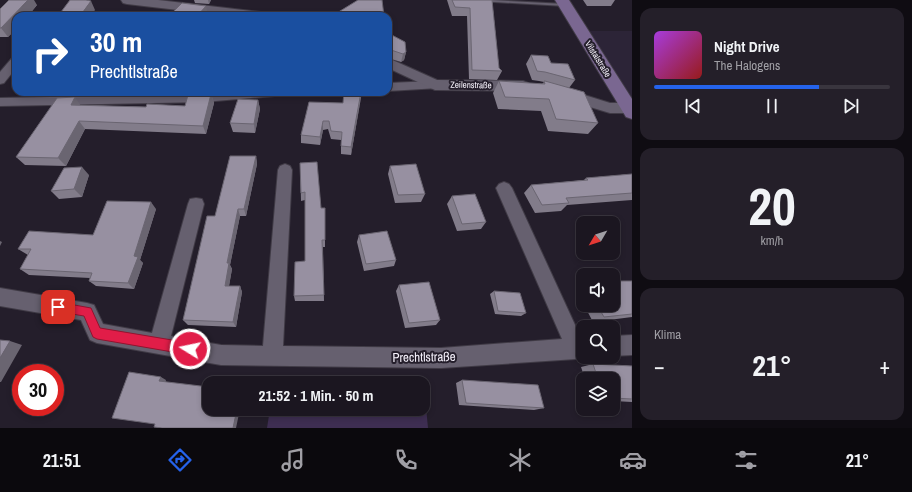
<!DOCTYPE html>
<html lang="de">
<head>
<meta charset="utf-8">
<style>
	:root { --surface:#1b1620; --page:#241f29; --text:#f1f3f6; --muted:#a09fa5; --line:#39353e; --accent:#2563eb }
	body { margin:0; font-family:"Archivo Narrow",sans-serif; background:var(--page); color:var(--text); height:100vh; display:flex; flex-direction:column; font-size:15px; white-space:nowrap }
	* { box-sizing:border-box; margin:0 }
	p { font-size:13px; color:var(--muted) }
	.icon { flex:none; width:22px; height:22px; fill:none; stroke:currentColor; stroke-width:2; stroke-linecap:round; stroke-linejoin:round }
	.map { position:relative; flex:1; overflow:hidden }
	.side { display:flex; flex-direction:column; gap:8px; padding:8px; background:#0f0c12; width:280px }
	.side>* { flex:none }
	.guide { position:absolute; left:12px; top:12px; width:380px; height:84px; border-radius:12px; box-shadow:0 2px 6px #0003,0 0 0 1px var(--line); background:#1a4fa0; color:#fff; overflow:hidden }
	.needle { width:26px; rotate:231deg }
	.fabs { position:absolute; left:576px; top:216px; display:grid; gap:8px }
	.fabs a { display:grid; place-items:center; width:44px; height:44px; border-radius:8px; background:var(--surface); box-shadow:0 2px 6px #0003,0 0 0 1px var(--line); font-size:20px }
	.speed { position:absolute; left:12px; top:364px; display:flex; gap:8px; font-size:20px; font-weight:700; text-align:center }
	.speed>* { display:grid; place-content:center; width:52px; height:52px; border-radius:50%; background:var(--surface); box-shadow:0 2px 6px #0003,0 0 0 1px var(--line); line-height:1 }
	.speed .limit { border:6px solid #d22; background:#fff; color:#111 }
	.pin { position:absolute; display:grid; place-items:center; width:34px; height:34px; color:#fff; margin:-17px; border-radius:8px; box-shadow:0 2px 6px #0006 }
	.me { position:absolute; width:44px; margin:-22px; rotate:280deg; stroke-linejoin:round; filter:drop-shadow(0 0 3px #0008) }
	.turn { display:flex; align-items:center; gap:14px; height:84px; padding:0 12px; font-size:18px }
	.turn .icon { width:52px; height:52px; stroke-width:2.5 }
	.turn b { display:block; font-size:28px; line-height:34px }
	.big { font-size:30px; font-weight:800; line-height:1.1 }
	.side .tile { flex:1; display:flex; flex-direction:column; justify-content:center; gap:6px; min-width:0; padding:0 14px; border-radius:12px; background:var(--page) }
	.side .dial { align-items:center; gap:0 }
	.dial b { font-size:52px; line-height:1 }
	.song { display:flex; align-items:center; gap:12px }
	.cover { width:48px; height:48px; border-radius:6px; background:linear-gradient(135deg,hsl(280 70% 55%),hsl(0 70% 35%)) }
	.played { height:4px; border-radius:2px; background:linear-gradient(90deg,var(--accent) 70%,var(--line) 70%) }
	.keys { display:flex; justify-content:space-around; direction:ltr }
	.heat { display:flex; justify-content:space-between; align-items:center; font-size:22px; direction:ltr }
	.trip { position:absolute; left:202px; top:376px; width:228px; height:40px; border-radius:12px; background:var(--surface); box-shadow:0 2px 6px #0003,0 0 0 1px var(--line); font-weight:800; line-height:40px; text-align:center }
	.tab-bar { display:flex; height:64px; justify-content:space-around; align-items:center; background:#0b090d; color:var(--muted) }
	.tab-bar .icon { width:28px; height:28px }
	.tab-bar .current { color:var(--accent) }
	.tab-bar b { font-size:18px; color:var(--text) }
	main { display:flex; flex:1; min-height:0 }
	.map>svg:first-child { display:block }
	.built { fill:#2c2437 }
	.green { fill:#3e2e52 }
	.lines { fill:none; stroke-linecap:round; stroke-linejoin:round }
	.service-casing { stroke:#403b46; stroke-width:2 }
	.minor-casing { stroke:#403b46; stroke-width:2 }
	.tertiary-casing { stroke:#403b46; stroke-width:2 }
	.secondary-casing { stroke:#403b46; stroke-width:2 }
	.service { fill:#66606f; fill-rule:evenodd }
	.minor { fill:#66606f; fill-rule:evenodd }
	.tertiary { fill:#66606f; fill-rule:evenodd }
	.secondary { fill:#7a6791; fill-rule:evenodd }
	.wall { fill:#827c8a }
	.shaded-wall { fill:#6a6571 }
	.building { fill:#9790a1; stroke:#6a6571 }
	.route { fill:#e11d48; stroke:#92132f }
	.labels { text-anchor:middle; dominant-baseline:central; stroke-width:4; stroke-linejoin:round; paint-order:stroke }
	.far-street-label { font-size:9px; fill:#f6f2fc; stroke:#241e2b }
	.near-street-label { font-size:13px; fill:#f6f2fc; stroke:#241e2b }
</style>
</head>
<body>
<main>
<div class="map">
<svg width="632" height="428" viewBox="0 0 632 428">
	<rect width="100%" height="100%" fill="#241e2b"/>
	<!-- built -->
	<path class="built" d="M589 31H632V100Z"/>
	<!-- green -->
	<path class="green" d="M423 376 428 428H267L270 409H423V383H275L276 377Z"/>
	<g class="lines">
		<!-- service casing -->
		<g class="service-casing">
			<path id="service" d="M492 0 565 4 567 5 565 6 494 2H492Z"/>
		</g>
		<!-- minor casing -->
		<g class="minor-casing">
			<path id="minor" d="M16 57V68L4 83 0 84V72L12 58Z
				M435 81 439 82 441 85 439 88 388 91V83Z
				M226 92H281L279 95 275 96 204 102 0 106V98L204 94Z
				M285 164 290 166 292 170 283 346 441 348 562 339 496 188 499 184 504 182 509 184 512 188 581 338H583V357H585L576 359 441 368 221 365 97 343 90 340 81 320 0 306V288L87 303 94 305 103 324 152 333 188 204 190 199 196 198 202 199 204 204 171 336 221 345 263 346 278 170 280 166Z
				M632 335V355L613 356V336Z"/>
		</g>
		<!-- tertiary casing -->
		<g class="tertiary-casing">
			<path id="tertiary" d="M121 0H158L261 12 265 13 267 16H229L127 4 123 3Z
				M388 58 437 80 523 81 528 83 531 86 528 89 523 91 435 90 388 68Z
				M562 88 610 103H632V113H610L557 97 554 93 557 89Z"/>
		</g>
		<!-- secondary casing -->
		<g class="secondary-casing">
			<path id="secondary" d="M555 0H569L632 99V119L626 117Z"/>
		</g>
		<!-- service -->
		<use href="#service" class="service"/>
		<!-- minor -->
		<use href="#minor" class="minor"/>
		<!-- tertiary -->
		<use href="#tertiary" class="tertiary"/>
		<!-- secondary -->
		<use href="#secondary" class="secondary"/>
	</g>
	<!-- wall -->
	<path class="wall" d="M194 0H211L209 4 195 3Z
		M447 0H492L499 68 502 71 497 80 469 79 467 16H452Z
		M583 0H615L611 6H587Z
		M37 5 28 16H16V29L8 37H0V9Z
		M172 13 208 15 207 16H173Z
		M388 33 406 52 404 60 401 62 388 58V60L391 62 389 70 388 71Z
		M531 55 551 63 575 80 569 88 598 123 588 134 548 131 541 111 498 109 493 93 499 81 542 84 544 82 539 81 532 80 526 64Z
		M68 92H89L87 95H70Z
		M362 92 351 155 341 154V140L331 139 328 129 323 130 320 145 301 143V135L343 103Z
		M211 94 214 103 206 134 85 129 66 166 25 165 16 157 81 105 146 107 185 106Z
		M258 100 260 109 255 133 233 132 230 123Z
		M256 156 257 164 246 216H240L230 265 232 269 229 286H240L242 292 236 327 188 325 183 320 215 216Z
		M300 163 321 208 325 240V247H323L324 301H295L294 296 305 261V200L301 201Z
		M390 166 425 194 421 202 395 203 388 174Z
		M632 174V200L567 205 561 211 535 213 524 193 531 185 584 180 586 178Z
		M89 175 82 197 59 199 51 191Z
		M452 196 486 222 481 229 457 231 447 204Z
		M156 209 140 260 143 263 134 289 96 286 89 281 90 278 29 275 20 269 28 255 18 249 93 235Z
		M359 235 396 260 394 266 364 271 357 242Z
		M632 281V317L593 322 584 305H613Z
		M399 285 440 320 436 325 405 328 396 291Z
		M583 286V303L576 290Z
		M494 291 526 313 521 316 495 314 490 294Z
		M593 364 632 366V402L613 401V379H585L581 367Z
		M462 380 544 408 534 410 459 405 456 383Z"/>
	<!-- shaded-wall -->
	<path class="shaded-wall" d="M28 0H34L37 5 28 16H16V29L8 37 1 28Z
		M208 0H211L209 4Z
		M91 1 95 10 91 16H80Z
		M206 6 208 15 207 16H197Z
		M406 52 404 60 401 62 403 54Z
		M391 62 389 70 388 71V64Z
		M362 92 361 97 351 155V147Z
		M211 94 214 103 206 134 203 126Z
		M75 97 81 106 71 105Z
		M258 100 260 109 255 133 254 124Z
		M79 121 85 129 66 166 58 158Z
		M323 121V130L320 145V137Z
		M256 156 257 164 246 216 244 209Z
		M82 167 89 175 82 197 74 189Z
		M151 202 156 209 140 260 143 263 134 289 128 283 134 256Z
		M238 209 240 216 230 265 232 269 228 291 225 286 227 263Z
		M0 241 2 242 0 246Z
		M240 286 242 292 236 327 233 322Z
		M10 341 22 345 1 382H0V358Z
		M161 377 166 380 165 384 159 381Z
		M237 409H240L236 428H233Z"/>
	<!-- building -->
	<path class="building" d="M9 0H28L1 28H0V9Z
		M70 0H86L91 1 80 16H58Z
		M358 0H382L384 16H332Z
		M452 0H492L499 68 502 71 472 70 470 8 455 7Z
		M182 3 206 6 197 16H193L172 13Z
		M388 33 405 42 406 52 403 54 388 49V60L391 62 388 64Z
		M531 55 548 56 551 63 568 64 575 80 545 72 537 71Z
		M499 81 545 84 544 81H545L584 92 598 123 556 119 549 99 505 97Z
		M344 92H361L351 147 341 146 342 132 331 131 329 121H323L320 137 301 135 309 102 343 103Z
		M211 94 203 126 79 121 58 158 16 157 57 98 75 97 71 105 146 107 147 104 185 106 188 95Z
		M238 99 258 100 254 124 230 123Z
		M230 156H256L244 209H238L227 263H229L225 286H240L233 322 183 320 207 216H215Z
		M317 162 321 208H325V240H322L324 295 294 296 295 262 305 261V192L301 193 300 163Z
		M416 164 425 194 398 195 390 166Z
		M82 167 74 189 51 191 64 168Z
		M632 174V193L566 198 569 203 542 205 531 185 588 180 586 178Z
		M475 194 486 222 462 224 452 196Z
		M107 201 151 202 134 256 138 257 128 283 89 281 92 273 20 269 31 249H18L29 231 93 235Z
		M387 231 396 260 366 264 359 235Z
		M613 281H632V314L604 317 597 305H613Z
		M429 282 440 320 409 323 399 285Z
		M494 291 520 293 526 313 498 311Z
		M0 340 10 341 0 358Z
		M593 364 632 366V399L613 398V379H598Z
		M129 372 161 377 159 381 209 387V409H237L233 428H162L154 427 155 424 112 418Z
		M462 380 538 385 544 408 466 403Z"/>
	<!-- route -->
	<path class="route" d="M58 302 91 308 100 328 190 343 194 345 195 349 194 353 190 355 97 339 93 337 84 316 54 311 53 307 54 303Z"/>
	<g class="labels">
		<!-- far-street labels -->
		<g class="far-street-label">
			<text transform="translate(598 59) rotate(58)">Vilstalstraße</text>
			<text transform="translate(471 85) rotate(1)">Zeilenstraße</text>
		</g>
		<!-- near-street labels -->
		<g class="near-street-label">
			<text transform="translate(424 357) rotate(-1)">Prechtlstraße</text>
		</g>
	</g>
</svg>
<div class="fabs">
<a><svg class="needle" viewBox="-14 -14 28 28"><path d="M0-13l5 13h-10z" fill="#e53935"/><path d="M0 13l5-13h-10z" fill="#a09fa5"/></svg></a>
<a><svg class="icon" aria-label="sound" viewBox="0 0 24 24"><path d="M4 9h4l5-4v14l-5-4H4zM17 9q2 3 0 6"/></svg></a>
<a><svg class="icon" aria-label="search" viewBox="0 0 24 24"><circle cx="10" cy="10" r="6"/><path d="M15 15l6 6"/></svg></a>
<a><svg class="icon" aria-label="layers" viewBox="0 0 24 24"><path d="M12 4l9 5-9 5-9-5zM3 14l9 5 9-5"/></svg></a>
</div>
<div class="speed"><div class="limit">30</div></div>
<div class="pin" style="left:58px;top:307px;background:#d93025"><svg class="icon" aria-label="arrive" viewBox="0 0 24 24"><path d="M6 21V4h12l-3 4 3 4H6"/></svg></div>
<svg class="me" style="left:190px;top:349px" viewBox="-20 -20 40 40"><circle r="17" fill="#e11d48" stroke="#fff" stroke-width="3"/><path d="M0-11L8 9 0 5-8 9z" fill="#fff"/></svg>
<div class="trip">21:52 · 1 Min. · 50 m</div>
<div class="guide">
<div class="turn"><svg class="icon" aria-label="right" viewBox="0 0 24 24"><path d="M7 20v-9h11M14 6l5 5-5 5"/></svg><div><b>30 m</b>Prechtlstraße</div></div>
</div>
</div>
<section class="side">
<div class="tile">
<div class="song"><i class="cover"></i><div><b>Night Drive</b><p>The Halogens</p></div></div>
<div class="played"></div>
<div class="keys"><svg class="icon" aria-label="previous" viewBox="0 0 24 24"><path d="M18 5L8 12l10 7zM5 5v14"/></svg><svg class="icon" aria-label="pause" viewBox="0 0 24 24"><path d="M8 5v14M16 5v14"/></svg><svg class="icon" aria-label="next" viewBox="0 0 24 24"><path d="M6 5l10 7-10 7zM19 5v14"/></svg></div>
</div>
<div class="tile dial"><b>20</b><p>km/h</p></div>
<div class="tile"><p>Klima</p>
<div class="heat"><a>−</a><b class="big">21°</b><a>+</a></div>
</div>
</section>
</main>
<nav class="tab-bar">
<b>21:51</b>
<svg class="icon current" aria-label="directions" viewBox="0 0 24 24"><path d="M12 3l9 9-9 9-9-9zM9 14v-3h6M13 9l2 2-2 2"/></svg>
<svg class="icon" aria-label="music" viewBox="0 0 24 24"><path d="M9 18V5l10-2v13"/><circle cx="6" cy="18" r="3"/><circle cx="16" cy="16" r="3"/></svg>
<svg class="icon" aria-label="phone" viewBox="0 0 24 24"><path d="M5 4h4l2 5-3 2q2 4 5 5l2-3 5 2v4C11 20 4 13 5 4z"/></svg>
<svg class="icon" aria-label="climate" viewBox="0 0 24 24"><path d="M12 3v18M4 7l16 10M4 17L20 7"/></svg>
<svg class="icon" aria-label="car" viewBox="0 0 24 24"><path d="M5 17H2v-5l4-1 3-4h7l3 4 3 1v5h-3M9 17h6M6 11h13"/><circle cx="7" cy="17" r="2"/><circle cx="17" cy="17" r="2"/></svg>
<svg class="icon" aria-label="filters" viewBox="0 0 24 24"><path d="M4 7h16M4 17h16"/><circle cx="9" cy="7" r="2"/><circle cx="15" cy="17" r="2"/></svg>
<b>21°</b>
</nav>
</body>
</html>
